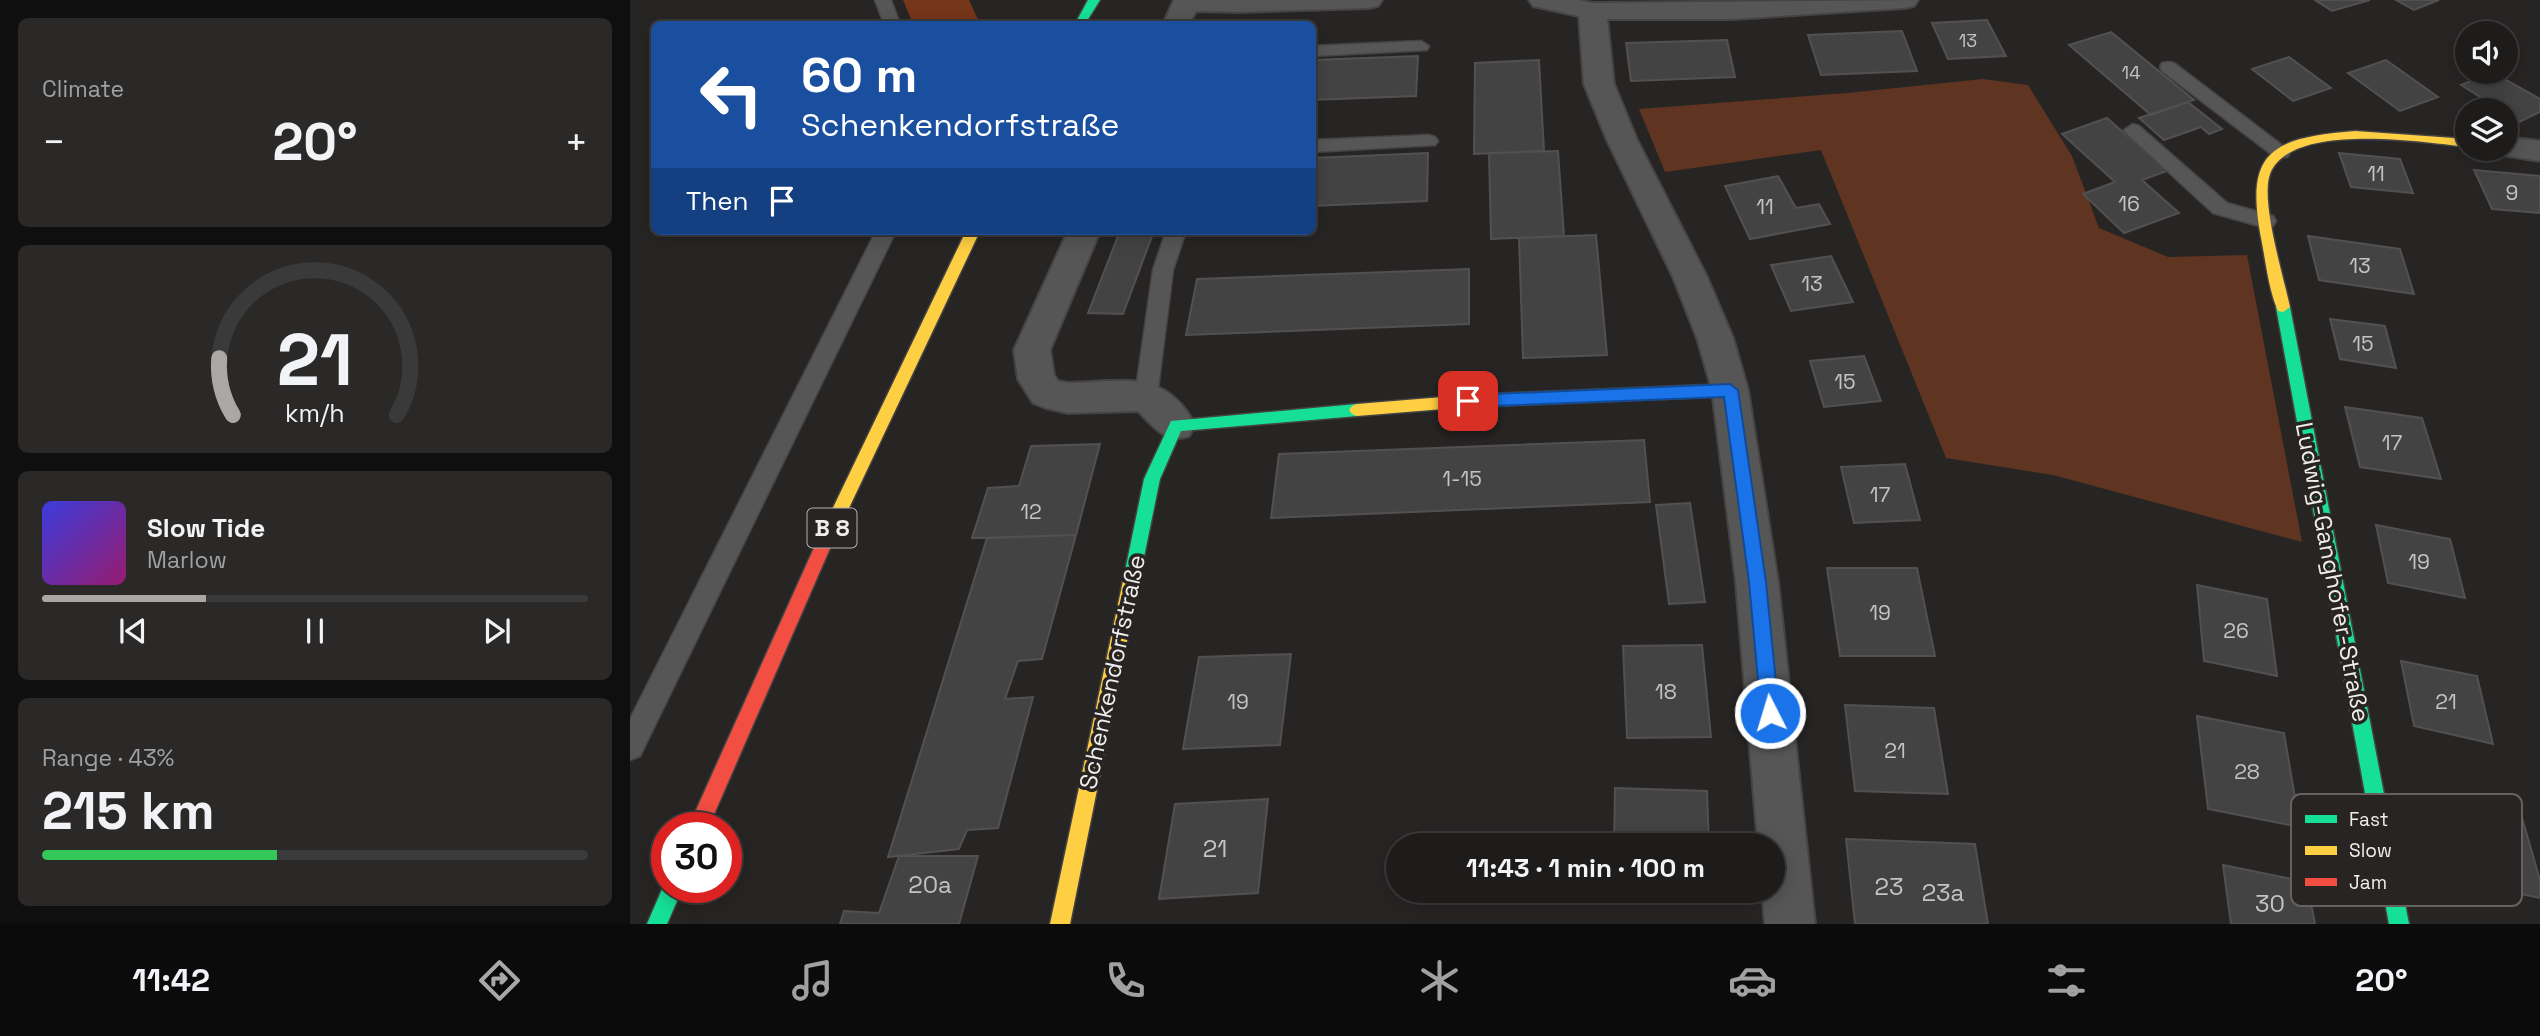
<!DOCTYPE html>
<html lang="en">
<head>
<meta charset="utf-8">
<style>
	:root { --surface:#1d1c1b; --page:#2a2928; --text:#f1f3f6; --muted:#a0a1a3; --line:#3b3a3a; --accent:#aaa8a7 }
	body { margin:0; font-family:"Space Grotesk",sans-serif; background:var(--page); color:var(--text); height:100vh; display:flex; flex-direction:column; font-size:26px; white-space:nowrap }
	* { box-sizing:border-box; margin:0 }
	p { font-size:23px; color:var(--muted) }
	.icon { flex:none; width:38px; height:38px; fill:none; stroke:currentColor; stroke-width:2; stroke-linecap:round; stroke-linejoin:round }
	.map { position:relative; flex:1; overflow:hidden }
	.drawer { display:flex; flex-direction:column; gap:18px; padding:18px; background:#100f0f; width:630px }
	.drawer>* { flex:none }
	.banner { position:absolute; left:21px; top:21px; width:665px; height:214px; border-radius:10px; box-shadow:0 4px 18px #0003,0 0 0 2px var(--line); background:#1a4fa0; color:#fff; overflow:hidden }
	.controls { position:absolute; left:1825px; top:21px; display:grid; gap:14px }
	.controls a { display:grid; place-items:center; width:63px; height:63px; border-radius:50%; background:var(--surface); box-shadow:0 4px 18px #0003,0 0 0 2px var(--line); font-size:35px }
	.speed { position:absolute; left:21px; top:812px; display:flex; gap:14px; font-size:35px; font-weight:700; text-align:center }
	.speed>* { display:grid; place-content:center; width:91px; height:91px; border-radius:50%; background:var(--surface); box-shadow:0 4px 18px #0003,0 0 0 2px var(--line); line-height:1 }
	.speed .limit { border:10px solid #d22; background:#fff; color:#111 }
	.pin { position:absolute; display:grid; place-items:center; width:60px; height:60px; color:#fff; margin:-30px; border-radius:14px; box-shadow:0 4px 10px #0006 }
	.me { position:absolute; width:77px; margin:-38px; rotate:355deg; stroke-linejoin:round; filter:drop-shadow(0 0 5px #0008) }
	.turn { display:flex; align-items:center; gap:24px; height:147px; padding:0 35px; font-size:32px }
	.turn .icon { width:91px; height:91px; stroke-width:2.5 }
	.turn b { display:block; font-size:49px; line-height:60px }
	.then { display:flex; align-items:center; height:66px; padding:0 35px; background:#0003; gap:14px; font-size:26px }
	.big { font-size:52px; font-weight:700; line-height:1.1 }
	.drawer .tile { flex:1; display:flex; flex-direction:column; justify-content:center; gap:10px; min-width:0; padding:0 24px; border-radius:10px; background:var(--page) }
	.drawer .dial { align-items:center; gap:0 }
	.dial svg { height:182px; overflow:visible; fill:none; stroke:var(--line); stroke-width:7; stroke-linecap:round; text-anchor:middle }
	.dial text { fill:var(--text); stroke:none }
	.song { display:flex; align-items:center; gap:21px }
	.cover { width:84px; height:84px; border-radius:10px; background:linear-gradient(135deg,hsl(240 70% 55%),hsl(320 70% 35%)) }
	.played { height:7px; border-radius:4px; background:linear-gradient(90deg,var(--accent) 30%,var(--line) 30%) }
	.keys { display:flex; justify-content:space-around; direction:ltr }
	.heat { display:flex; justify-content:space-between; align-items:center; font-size:38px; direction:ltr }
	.charge { height:10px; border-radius:5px; background:linear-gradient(90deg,#34c759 43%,var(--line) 0) }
	.trip { position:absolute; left:756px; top:833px; width:399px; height:70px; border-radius:35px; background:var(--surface); box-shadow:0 4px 18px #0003,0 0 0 2px var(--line); font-weight:700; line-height:70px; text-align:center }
	.tab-bar { display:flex; height:112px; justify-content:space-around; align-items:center; background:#0c0b0b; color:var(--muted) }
	.tab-bar .icon { width:49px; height:49px }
	.tab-bar .current { color:var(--accent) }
	.tab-bar b { font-size:32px; color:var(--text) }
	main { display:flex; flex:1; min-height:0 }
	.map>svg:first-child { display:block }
	.green { fill:#5f3421 }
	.forest { fill:#75361a }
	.building { fill:#444343; stroke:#525050; stroke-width:2 }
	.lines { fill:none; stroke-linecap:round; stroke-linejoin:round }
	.lane-casing { stroke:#454343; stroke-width:3 }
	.street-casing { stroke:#454343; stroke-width:4 }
	.fast-casing { stroke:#454343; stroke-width:3 }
	.slow-casing { stroke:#454343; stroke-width:3 }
	.jam-casing { stroke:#454343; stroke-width:3 }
	.lane { fill:#575656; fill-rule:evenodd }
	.street { fill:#575656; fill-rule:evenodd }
	.fast { fill:#16e098; fill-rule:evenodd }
	.slow { fill:#ffcf43; fill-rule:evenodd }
	.jam { fill:#f24e42; fill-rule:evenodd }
	.route { fill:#1a73e8; stroke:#114b97; stroke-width:2 }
	.labels { text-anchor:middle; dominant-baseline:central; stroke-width:7; stroke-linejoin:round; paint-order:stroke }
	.far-number-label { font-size:18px; fill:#c5c3c2 }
	.number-label { font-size:21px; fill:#c5c3c2 }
	.shield { fill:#282423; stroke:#b4b1b0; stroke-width:2 }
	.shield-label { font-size:23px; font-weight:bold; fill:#f0eeed }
	.street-label { font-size:24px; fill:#f0eeed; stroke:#282423 }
	.near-number-label { font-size:24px; fill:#c5c3c2 }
	.key { fill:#282423; stroke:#646160; stroke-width:2 }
	.key-label { font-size:19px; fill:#f0eeed }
</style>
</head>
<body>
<main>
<section class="drawer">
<div class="tile"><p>Climate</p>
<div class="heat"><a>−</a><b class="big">20°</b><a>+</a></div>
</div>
<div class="tile dial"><svg viewBox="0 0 100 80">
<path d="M14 69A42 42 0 1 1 86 69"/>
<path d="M14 69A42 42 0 0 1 8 44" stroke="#aaa8a7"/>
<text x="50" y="56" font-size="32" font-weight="700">21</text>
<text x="50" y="72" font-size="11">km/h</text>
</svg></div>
<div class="tile">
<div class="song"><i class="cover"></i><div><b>Slow Tide</b><p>Marlow</p></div></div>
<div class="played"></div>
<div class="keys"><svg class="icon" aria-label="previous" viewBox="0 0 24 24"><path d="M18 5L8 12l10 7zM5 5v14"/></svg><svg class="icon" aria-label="pause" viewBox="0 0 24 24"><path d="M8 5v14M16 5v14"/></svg><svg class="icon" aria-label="next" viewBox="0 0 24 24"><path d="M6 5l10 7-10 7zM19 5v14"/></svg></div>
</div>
<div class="tile"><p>Range · 43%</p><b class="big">215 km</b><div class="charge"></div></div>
</section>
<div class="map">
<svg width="1910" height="924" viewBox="0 0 1910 924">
	<rect width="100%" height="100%" fill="#272524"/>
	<!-- green -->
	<path class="green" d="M1353 79 1398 85 1442 156 1469 228 1538 257 1617 255 1672 542 1423 475 1316 458 1191 150 1035 172 1009 109 1217 93Z"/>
	<!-- forest -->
	<path class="forest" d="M273 0H339L350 24H283Z"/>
	<!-- building -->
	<path class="building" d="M1685 0H1740L1702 11Z
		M1766 0H1809L1784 10Z
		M1357 20 1376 56 1318 59 1302 23Z
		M1272 31 1287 71 1191 75 1178 35Z
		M1481 32 1564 100 1521 115 1439 45Z
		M1097 40 1105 77 1001 81 996 43Z
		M788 56 786 96 682 100V60Z
		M1659 57 1701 88 1663 101 1622 69Z
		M909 60 914 151 844 154 845 63Z
		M1756 60 1808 97 1770 111 1718 73Z
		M1862 72 1910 99V112L1889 122 1876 114V110H1871L1831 85Z
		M1558 102 1592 129 1579 134 1571 127 1534 140 1509 118Z
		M1477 118 1537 171 1512 180 1549 213 1494 233 1453 194 1485 182 1432 134Z
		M928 151 934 236 861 239 859 153Z
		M798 153 797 201 682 206V158Z
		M1709 153 1770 159 1783 193 1721 187Z
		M1844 170 1910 176V213L1862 209Z
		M1148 176 1166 208 1189 204 1200 224 1120 239 1095 186Z
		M490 231H524L493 314 458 313Z
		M966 235 977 355 893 358 889 238Z
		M1678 236 1770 249 1784 294 1689 280Z
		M1201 256 1223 302 1161 311 1141 265Z
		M839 269V324L556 335 567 279Z
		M1700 319 1755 326 1766 368 1710 359Z
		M1234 356 1251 401 1194 407 1180 361Z
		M1715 407 1792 418 1811 479 1730 467Z
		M1014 440 1020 502 641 518 649 454Z
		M470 444 446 535 342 538 358 488 389 486 401 446Z
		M1275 464 1290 520 1224 523 1211 467Z
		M1060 503 1075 602 1039 604 1026 505Z
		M1746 525 1820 539 1835 598 1758 583Z
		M446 535 412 659 388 661 375 699 403 697 368 828 337 830 329 849 258 857 357 538Z
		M1197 568H1287L1305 656H1210Z
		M1567 585 1637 599 1647 676 1574 661Z
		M1072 645 1081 737 997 738 993 646Z
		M661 654 650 745 553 749 569 657Z
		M1771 661 1847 676 1863 744 1784 726Z
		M1215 705 1304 708 1318 794 1225 791Z
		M1567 716 1654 733 1670 827 1578 809Z
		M985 788 1077 791 1079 845H984Z
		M1802 797 1891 814 1910 880V898L1821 879Z
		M638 799 628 893 529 899 545 804Z
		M1216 839 1345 844 1358 924H1225Z
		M269 856H348L329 924H210L214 911 249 913Z
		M1593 865 1677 882 1685 924H1601Z
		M983 891H1081V902L983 898Z"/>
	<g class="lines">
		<!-- lane casing -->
		<g class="lane-casing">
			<path id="lane" d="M245 0H261L270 24H254Z
				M791 41 799 46 797 50 682 56V46Z
				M1538 62 1544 63 1657 149 1660 153 1657 157H1645L1532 71 1530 67 1532 63Z
				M1503 124 1509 126 1597 203 1643 216 1646 221 1643 226 1636 228 1583 213 1497 134 1494 130Z
				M799 135 805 137 808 141 805 145 682 152V140Z
				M246 231H266L10 756 0 760V719Z
				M536 231H556L543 270 527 396 524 402 516 405 508 402 505 396 523 270Z"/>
		</g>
		<!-- street casing -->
		<g class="street-casing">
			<path id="street" d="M544 0H752L748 6 738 8 609 12 566 11 559 24H533Z
				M899 0H949L962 3 1288 0 1284 6 1274 8 1102 19H977L984 84 1007 140 1077 277 1103 338 1118 390 1148 582 1185 924H1135L1132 891H1143V845H1128L1106 582 1082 390 1067 338 1043 277 977 140 954 84 949 16 903 6Z
				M1876 137 1910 141V161L1865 154 1862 149H1876Z
				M438 231H470L420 350 424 375 428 381 438 383C491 382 536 368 565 425L559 436C535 444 524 427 508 411L438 413 416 408 403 403 388 379 384 350Z"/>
		</g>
		<!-- fast casing -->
		<g class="fast-casing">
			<path id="fast" d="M458 0H470L455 24H445Z
				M1653 302 1660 307 1779 924H1759L1646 307Z
				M727 404 732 406 735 410 732 414 727 416 551 431 530 479 509 581 507 586 501 589 495 586 493 581 514 479 541 421Z
				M36 880 37 887H53L37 924H17Z"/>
		</g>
		<!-- slow casing -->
		<g class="slow-casing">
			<path id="slow" d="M1725 131 1838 139V147C1793 142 1660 121 1640 174 1630 201 1654 278 1660 307L1653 312 1648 311C1639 291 1636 264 1632 243 1614 153 1638 138 1725 131Z
				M336 231H350L202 544 196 546 190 544 188 539Z
				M1100 384 1108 390 1100 396 838 407 727 416 722 414 719 410 722 406 727 404 838 395Z
				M501 573 507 576 509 581 440 924H420L493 581 495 576Z"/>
		</g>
		<!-- jam casing -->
		<g class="jam-casing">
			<path id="jam" d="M196 532 202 534 204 539 78 828H58L188 539 190 534Z"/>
		</g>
		<!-- lane -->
		<use href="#lane" class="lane"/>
		<!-- street -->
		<use href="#street" class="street"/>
		<!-- fast -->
		<use href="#fast" class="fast"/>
		<!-- slow -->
		<use href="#slow" class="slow"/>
		<!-- jam -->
		<use href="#jam" class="jam"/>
	</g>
	<!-- route -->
	<path class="route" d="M1100 384 1108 390 1136 582 1149 713 1146 720 1140 722 1133 720 1131 713 1119 582 1094 397 838 407 830 401 838 395Z"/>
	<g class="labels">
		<!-- far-number labels -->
		<g class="far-number-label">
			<text x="1338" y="40">13</text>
			<text x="1501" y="72">14</text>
		</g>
		<!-- number labels -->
		<g class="number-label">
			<text x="1746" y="173">11</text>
			<text x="1882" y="192">9</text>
			<text x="1499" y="203">16</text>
			<text x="1135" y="206">11</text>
			<text x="1730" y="265">13</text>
			<text x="1182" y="283">13</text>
			<text x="1733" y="343">15</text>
			<text x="1215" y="381">15</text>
			<text x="1762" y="442">17</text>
			<text x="832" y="478">1-15</text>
			<text x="1250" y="494">17</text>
			<text x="401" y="511">12</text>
			<text x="1789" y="561">19</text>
			<text x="1250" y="612">19</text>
			<text x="1606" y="630">26</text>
			<text x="1036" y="691">18</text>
			<text x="608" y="701">19</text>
			<text x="1816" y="701">21</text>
			<text x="1265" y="750">21</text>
			<text x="1617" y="771">28</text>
		</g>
		<!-- shield labels -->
		<rect class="shield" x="177.5" y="508.5" width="49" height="39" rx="5"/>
		<g class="shield-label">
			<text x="202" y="528">B 8</text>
		</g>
		<!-- street labels -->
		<g class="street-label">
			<text transform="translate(1703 572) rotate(79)">Ludwig-Ganghofer-Straße</text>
			<text transform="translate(482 672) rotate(-78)">Schenkendorfstraße</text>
		</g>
		<!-- near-number labels -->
		<g class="near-number-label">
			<text x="585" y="848">21</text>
			<text x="300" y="884">20a</text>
			<text x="1259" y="886">23</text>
			<text x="1313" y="892">23a</text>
			<text x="1640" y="903">30</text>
		</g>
	</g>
	<!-- legend -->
	<rect x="1661" y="794" width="231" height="112" rx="10" class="key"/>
	<rect x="1675" y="815" width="32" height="8" fill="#16e098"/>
	<rect x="1675" y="846" width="32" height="9" fill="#ffcf43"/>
	<rect x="1675" y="878" width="32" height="8" fill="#f24e42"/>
	<g class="key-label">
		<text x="1719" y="826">Fast</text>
		<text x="1719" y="857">Slow</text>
		<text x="1719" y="889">Jam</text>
	</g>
</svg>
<div class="controls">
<a><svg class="icon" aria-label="sound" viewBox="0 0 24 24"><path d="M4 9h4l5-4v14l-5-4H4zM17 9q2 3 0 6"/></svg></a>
<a><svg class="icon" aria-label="layers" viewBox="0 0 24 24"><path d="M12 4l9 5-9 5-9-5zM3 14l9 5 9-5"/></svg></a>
</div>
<div class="speed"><div class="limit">30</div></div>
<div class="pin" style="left:838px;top:401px;background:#d93025"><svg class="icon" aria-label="arrive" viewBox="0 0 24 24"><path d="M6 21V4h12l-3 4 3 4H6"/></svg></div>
<svg class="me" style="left:1140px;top:713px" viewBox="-20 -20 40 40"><circle r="17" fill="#1a73e8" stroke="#fff" stroke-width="3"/><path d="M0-11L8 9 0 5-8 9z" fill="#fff"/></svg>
<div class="trip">11:43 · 1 min · 100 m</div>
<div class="banner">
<div class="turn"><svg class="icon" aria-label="left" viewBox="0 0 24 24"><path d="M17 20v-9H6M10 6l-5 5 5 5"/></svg><div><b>60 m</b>Schenkendorfstraße</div></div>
<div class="then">Then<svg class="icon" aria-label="arrive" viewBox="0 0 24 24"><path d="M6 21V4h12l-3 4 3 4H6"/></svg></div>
</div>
</div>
</main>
<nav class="tab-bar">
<b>11:42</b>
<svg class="icon current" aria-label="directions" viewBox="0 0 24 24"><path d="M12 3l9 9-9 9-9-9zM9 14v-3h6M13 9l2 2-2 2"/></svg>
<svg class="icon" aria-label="music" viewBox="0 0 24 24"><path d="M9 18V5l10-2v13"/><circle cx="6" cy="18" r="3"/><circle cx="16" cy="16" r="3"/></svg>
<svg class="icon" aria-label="phone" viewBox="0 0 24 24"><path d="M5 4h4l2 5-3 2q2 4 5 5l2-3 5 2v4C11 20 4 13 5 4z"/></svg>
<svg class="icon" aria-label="climate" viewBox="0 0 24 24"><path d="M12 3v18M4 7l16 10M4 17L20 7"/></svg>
<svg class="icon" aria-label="car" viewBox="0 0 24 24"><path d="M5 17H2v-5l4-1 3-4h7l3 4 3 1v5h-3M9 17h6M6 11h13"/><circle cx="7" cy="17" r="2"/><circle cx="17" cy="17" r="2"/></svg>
<svg class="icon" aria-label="filters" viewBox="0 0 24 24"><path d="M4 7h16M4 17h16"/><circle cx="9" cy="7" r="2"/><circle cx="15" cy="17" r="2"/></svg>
<b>20°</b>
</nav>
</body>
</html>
